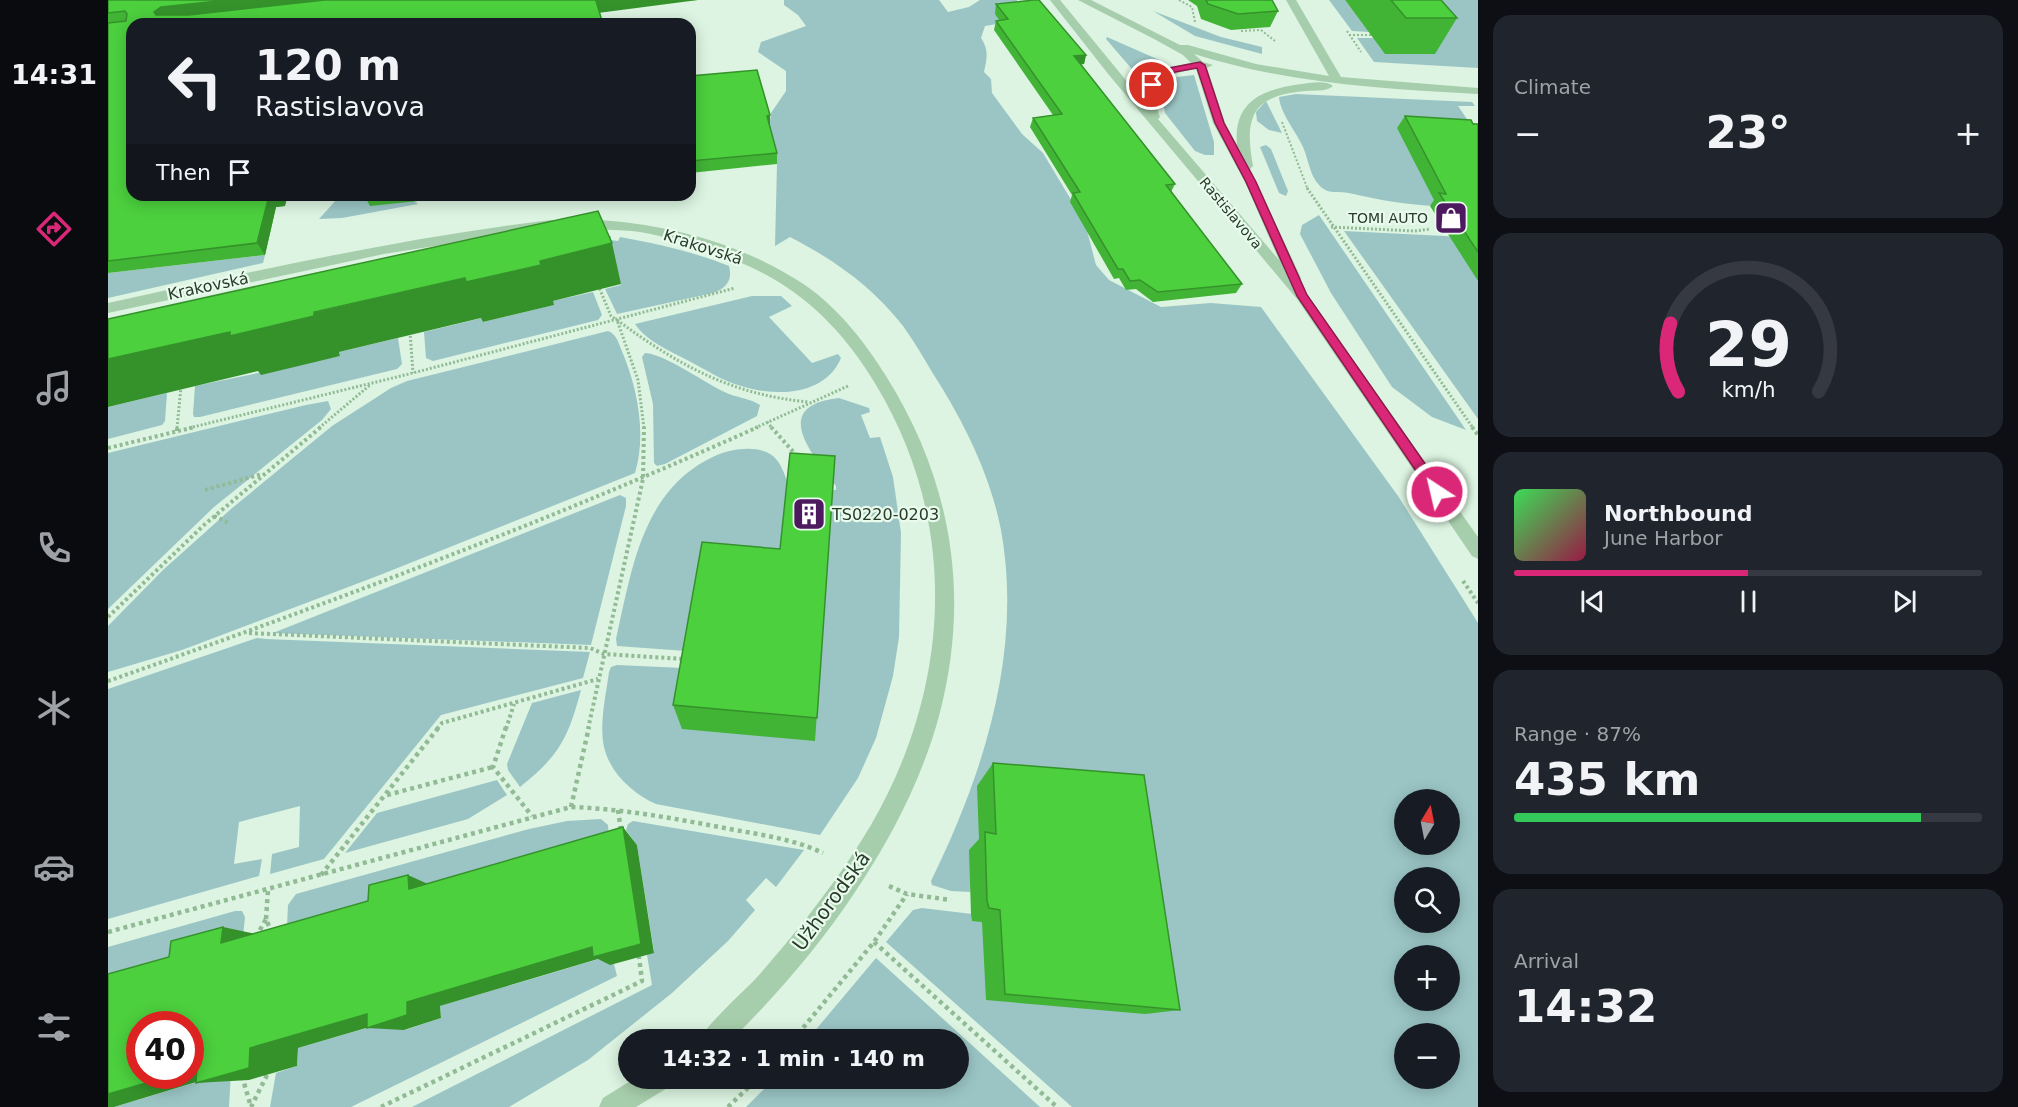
<!DOCTYPE html>
<html lang="en">
<head>
<meta charset="utf-8">
<style>
	:root { --surface:#171b24; --page:#20242c; --text:#f1f3f6; --muted:#9ea1a6; --line:#363941; --accent:#db2777 }
	body { margin:0; font-family:"DejaVu Sans",sans-serif; background:var(--page); color:var(--text); height:100vh; display:flex; flex-direction:column; font-size:22px; white-space:nowrap }
	* { box-sizing:border-box; margin:0 }
	p { font-size:20px; color:var(--muted) }
	.icon { flex:none; width:33px; height:33px; fill:none; stroke:currentColor; stroke-width:2; stroke-linecap:round; stroke-linejoin:round }
	.map { position:relative; flex:1; overflow:hidden }
	.panel { display:flex; flex-direction:column; gap:15px; padding:15px; background:#0d0f14; width:540px }
	.panel>* { flex:none }
	.top-card { position:absolute; left:18px; top:18px; width:570px; height:183px; border-radius:18px; box-shadow:0 3px 15px #0003; background:#171b24; color:var(--text); overflow:hidden }
	.needle { width:39px; rotate:10deg }
	.buttons { position:absolute; left:1286px; top:789px; display:grid; gap:12px }
	.buttons a { display:grid; place-items:center; width:66px; height:66px; border-radius:50%; background:var(--surface); box-shadow:0 3px 15px #0003; font-size:30px }
	.speed { position:absolute; left:18px; top:1011px; display:flex; gap:12px; font-size:30px; font-weight:700; text-align:center }
	.speed>* { display:grid; place-content:center; width:78px; height:78px; border-radius:50%; background:var(--surface); box-shadow:0 3px 15px #0003; line-height:1 }
	.speed .limit { border:9px solid #d22; background:#fff; color:#111 }
	.pin { position:absolute; display:grid; place-items:center; width:51px; height:51px; color:#fff; margin:-26px; border:3px solid #fff; border-radius:50%; box-shadow:0 2px 6px #0007 }
	.me { position:absolute; width:66px; margin:-33px; rotate:325deg; stroke-linejoin:round; filter:drop-shadow(0 0 4px #0008) }
	.turn { display:flex; align-items:center; gap:21px; height:126px; padding:0 30px; font-size:27px }
	.turn .icon { width:78px; height:78px; stroke-width:2.5 }
	.turn b { display:block; font-size:42px; line-height:51px }
	.then { display:flex; align-items:center; height:57px; padding:0 30px; background:#0003; gap:12px; font-size:22px }
	.big { font-size:45px; font-weight:700; line-height:1.1 }
	.panel .card { flex:1; display:flex; flex-direction:column; justify-content:center; gap:9px; min-width:0; padding:0 21px; border-radius:18px; background:var(--page) }
	.panel .dial { align-items:center; gap:0 }
	.dial svg { height:156px; overflow:visible; fill:none; stroke:var(--line); stroke-width:7; stroke-linecap:round; text-anchor:middle }
	.dial text { fill:var(--text); stroke:none }
	.song { display:flex; align-items:center; gap:18px }
	.cover { width:72px; height:72px; border-radius:9px; background:linear-gradient(135deg,hsl(130 70% 55%),hsl(340 70% 35%)) }
	.played { height:6px; border-radius:3px; background:linear-gradient(90deg,var(--accent) 50%,var(--line) 50%) }
	.keys { display:flex; justify-content:space-around; direction:ltr }
	.heat { display:flex; justify-content:space-between; align-items:center; font-size:33px; direction:ltr }
	.charge { height:9px; border-radius:4px; background:linear-gradient(90deg,#34c759 87%,var(--line) 0) }
	.trip { position:absolute; left:510px; top:1029px; width:351px; height:60px; border-radius:30px; background:var(--surface); box-shadow:0 3px 15px #0003; font-weight:700; line-height:60px; text-align:center }
	main { display:flex; flex:1; min-height:0 }
	.tab-bar { display:flex; flex-direction:column; width:108px; justify-content:space-around; align-items:center; background:#090b0e; color:var(--muted) }
	.tab-bar .icon { width:42px; height:42px }
	.tab-bar .current { color:var(--accent) }
	.tab-bar b { font-size:27px; color:var(--text) }
	.map>svg:first-child { display:block }
	.green { fill:#9bc5c5; fill-rule:evenodd }
	.lines { fill:none; stroke-linecap:round; stroke-linejoin:round }
	.path-far3 { stroke:#91ba95; stroke-width:2; stroke-dasharray:2 2; stroke-linecap:butt }
	.path-far2 { stroke:#91ba95; stroke-width:3; stroke-dasharray:2 2; stroke-linecap:butt }
	.path-far1 { stroke:#91ba95; stroke-width:4; stroke-dasharray:3 3; stroke-linecap:butt }
	.path { stroke:#91ba95; stroke-width:4.5; stroke-dasharray:4 4; stroke-linecap:butt }
	.minor { fill:#a7ceac; fill-rule:evenodd }
	.wall { fill:#41b335 }
	.shaded-wall { fill:#35922b }
	.building { fill:#4cd03e; stroke:#35922b; stroke-width:1.5 }
	.route { fill:#db2777; stroke:#8e194d; stroke-width:1.5 }
	.labels { text-anchor:middle; dominant-baseline:central; stroke-width:4.5; stroke-linejoin:round; paint-order:stroke }
	.far-street-label { font-size:14px; fill:#283a28; stroke:#e9fbed }
	.far-poi-label { font-size:14px; fill:#283a28; stroke:#e9fbed; text-anchor:end }
	.street-label { font-size:16px; fill:#283a28; stroke:#e9fbed }
	.poi-label { font-size:16px; fill:#283a28; stroke:#e9fbed; text-anchor:start }
	.near-street-label { font-size:20px; fill:#283a28; stroke:#e9fbed }
</style>
</head>
<body>
<main>
<nav class="tab-bar">
<b>14:31</b>
<svg class="icon current" aria-label="directions" viewBox="0 0 24 24"><path d="M12 3l9 9-9 9-9-9zM9 14v-3h6M13 9l2 2-2 2"/></svg>
<svg class="icon" aria-label="music" viewBox="0 0 24 24"><path d="M9 18V5l10-2v13"/><circle cx="6" cy="18" r="3"/><circle cx="16" cy="16" r="3"/></svg>
<svg class="icon" aria-label="phone" viewBox="0 0 24 24"><path d="M5 4h4l2 5-3 2q2 4 5 5l2-3 5 2v4C11 20 4 13 5 4z"/></svg>
<svg class="icon" aria-label="climate" viewBox="0 0 24 24"><path d="M12 3v18M4 7l16 10M4 17L20 7"/></svg>
<svg class="icon" aria-label="car" viewBox="0 0 24 24"><path d="M5 17H2v-5l4-1 3-4h7l3 4 3 1v5h-3M9 17h6M6 11h13"/><circle cx="7" cy="17" r="2"/><circle cx="17" cy="17" r="2"/></svg>
<svg class="icon" aria-label="filters" viewBox="0 0 24 24"><path d="M4 7h16M4 17h16"/><circle cx="9" cy="7" r="2"/><circle cx="15" cy="17" r="2"/></svg>
</nav>
<div class="map">
<svg width="1370" height="1107" viewBox="0 0 1370 1107">
	<rect width="100%" height="100%" fill="#dcf4e1"/>
	<!-- green -->
	<path class="green" d="M676 0H831L840 12 861 7 872 0H909L910 6 889 24 877 26 873 38C881 50 879 58 876 72L883 79 884 93 914 134 935 153 977 223 988 265 1001 280 1053 307 1103 303 1153 307 1290 496 1360 607 1370 623V1107H964L778 942 805 910 814 908 864 914 871 852 862 892 843 891 824 885 823 881C876 773 915 651 893 530 882 474 855 420 824 372 815 357 806 341 795 326 765 287 725 259 682 237L667 246 669 164 661 131 663 113 678 91V71L650 52 653 42 698 26 690 15 676 5ZM1296 800H1341V844H1296ZM1296 878H1341V922H1296ZM1296 956H1341V1000H1296ZM1296 1034H1341V1078H1296Z
		M1221 0H1237L1261 32 1244 31Z
		M1283 0H1370V68L1266 62 1249 38H1265Z
		M1045 11 1113 37 1154 47V54L1087 36Z
		M999 37 1058 63 1029 75 998 39Z
		M1086 75 1106 142V155H1097L1087 151 1057 113 1054 97 1056 88 1069 77Z
		M1188 94 1364 102 1367 106H1350L1370 135 1329 206C1299 205 1271 200 1241 193 1230 191 1220 195 1211 185 1201 175 1200 155 1193 143 1186 129 1172 112 1171 97Z
		M1158 101 1174 133 1161 130 1149 121 1148 112Z
		M1158 145 1163 149 1180 191 1178 196 1171 193 1152 147Z
		M237 195H264L306 201 310 204 234 218 211 219 229 199Z
		M1211 215 1358 430 1324 417 1284 387 1223 293 1192 234 1194 225Z
		M1236 231 1357 237 1370 281V419Z
		M484 235 503 236 502 240 510 241 512 237C550 244 586 252 621 266 625 281 618 288 605 293L509 314 497 289 513 285 499 251Z
		M157 255 155 263 0 298V273Z
		M485 292 494 315 490 320 325 361 318 358 316 332 374 318 375 322 445 305V301Z
		M644 296H673L684 306 661 317 704 363 730 354 733 358C717 396 668 397 633 386 614 381 597 369 579 360 562 351 538 341 527 324Z
		M500 331C508 334 510 341 513 349 529 386 539 433 527 473L272 575 74 650 0 672V626L55 570 123 509 224 426 283 388 299 381Z
		M290 338 294 364 289 369 92 417H86L85 414 87 386 232 356 231 352Z
		M537 353C558 354 599 385 621 394 632 398 643 399 652 405L649 416 557 464 549 466 546 463 545 404 534 357Z
		M59 393 57 421 54 425 0 439V407Z
		M731 398 761 408 762 412 753 415 762 438 772 437 785 477 793 533 791 637 785 676 768 738 750 778 712 835 548 804C525 794 502 773 496 747 491 724 498 695 501 672L503 667 509 665 575 668 578 651 509 646 508 639C524 569 534 488 609 455 624 449 647 445 662 454 675 462 676 477 683 489 693 507 709 524 721 540L724 490H728V486C704 454 661 406 731 398Z
		M220 401 223 409 214 420 106 507 0 609V453L198 405Z
		M512 495 518 498V506L483 645 165 633Z
		M149 638 158 639 482 652 475 678 333 715 216 859 162 874 164 854 191 847 192 806 131 822 126 864 154 859 151 876 0 919V689Z
		M473 690C460 738 452 755 412 787L400 770 399 764 424 703Z
		M389 780 399 795 360 819 237 853 269 813Z
		M493 819 500 825 502 852 178 947 180 905 188 894 421 829 459 821Z
		M525 821 696 850 668 887 658 878 638 900 647 910 620 941 564 993 480 1060 401 1107H304L544 985 539 955 546 951 529 845 518 830 520 824Z
		M127 911H134L137 917 134 946 0 998V947Z
		M501 956 502 964H506L509 976 243 1107H162L168 1073 189 1066 190 1048 296 1017 297 1030 333 1018 332 1006Z
		M768 958 932 1107H638L666 1079 850 1078V1040L700 1039Z
		M123 1072 121 1107H6Z"/>
	<g class="lines">
		<!-- path-far3 -->
		<path class="path-far3" d="M1071 0 1084 7 1087 22
			M1133 31 1153 30 1167 41
			M1239 31 1253 52
			M1241 35H1263
			M1174 122 1200 190"/>
		<!-- path-far2 -->
		<path class="path-far2" d="M1199 188 1365 428
			M1223 227 1306 231 1322 229
			M490 285 503 316 509 320
			M302 332 305 373
			M659 422 664 428
			M69 428 73 387
			M81 428 305 373 627 288
			M211 428 262 385
			M536 428 530 380 509 320C570 365 624 395 701 402
			M647 428 740 386"/>
		<!-- path-far1 -->
		<path class="path-far1" d="M663 427 690 457
			M1364 427 1370 435
			M69 431V427
			M0 448 87 427
			M97 490 154 474
			M106 516 121 523
			M1355 581 1370 603
			M0 617 96 525 213 427
			M141 633 482 648 496 654 576 659
			M0 681C219 604 439 522 650 427
			M329 729 334 723 490 679
			M398 729 406 704
			M480 729 535 479 536 427"/>
		<!-- path -->
		<path class="path" d="M398 727 385 767 424 816
			M279 795 385 767
			M463 807 481 727
			M510 810 513 831
			M213 875 331 727
			M781 886 799 894 843 900
			M158 919 160 890
			M0 932 463 807C517 809 569 819 622 829 654 835 685 839 715 853
			M148 937 158 919 163 931
			M766 942 949 1107
			M685 1040 766 942 799 894
			M134 1076 143 1107 159 1075
			M273 1107 534 981 531 957
			M620 1107 650 1078"/>
		<!-- minor -->
		<path class="minor" d="M942 0H952L1035 101C1036 75 1061 67 1083 63L1075 55 1048 40 970 0H983L1072 45H1080L1148 64 1221 76 1178 0H1188L1233 77 1370 88V94C1274 89 1178 83 1086 54L1095 62 1105 65 1099 68 1117 123 1129 145C1125 101 1155 89 1193 84 1203 83 1218 80 1225 86 1218 92 1207 90 1198 91 1144 95 1136 117 1145 166L1142 169 1193 278 1190 282 1370 537V559L1364 556 1189 299 1001 75ZM1088 69 1105 123 1137 182 1171 260 1050 119 1052 117C1039 84 1057 74 1088 69Z
			M471 219C549 221 631 241 697 285 730 308 757 342 778 376 844 481 863 596 831 716 799 835 711 955 623 1040H592C598 1024 637 991 651 975 692 928 731 879 763 825 843 687 852 524 768 385 742 341 707 302 662 277 622 255 576 240 532 232 510 229 487 231 466 226L464 223 466 220Z
			M443 220 448 221 450 224 448 227 276 254 0 313V303C147 271 293 238 443 220Z
			M527 1078H564L561 1087 528 1107H491L495 1098Z"/>
	</g>
	<!-- wall -->
	<path class="wall" d="M0 0H590L24 24 177 206 168 207 157 255 0 273Z
		M1080 0H1164L1170 11 1162 27 1123 30 1093 19 1089 6Z
		M1237 0H1333L1349 18 1327 54H1277Z
		M888 4 978 55 976 64H973L1067 184 1063 192 1134 284 1128 293 1045 302 1028 289 1018 290 1011 278 1006 279 962 202 964 195 922 127 925 118 945 115 886 30 888 21 891 20 887 14Z
		M582 76 662 127 669 153V164L582 173Z
		M1297 116 1370 124V281L1322 206 1326 200 1289 128Z
		M256 195H368L262 206Z
		M727 456 707 741 574 729 565 705 672 549Z
		M885 763 1072 1010 1037 1014 878 1000 874 922 864 921 863 914 861 850 871 839 869 786Z"/>
	<!-- shaded-wall -->
	<path class="shaded-wall" d="M120 0H228L53 24 46 12 53 7Z
		M499 0H590L490 13 488 1Z
		M978 55 976 64 964 66 966 56Z
		M662 115V127L659 116Z
		M166 195H180L177 206 168 207 157 255 149 243 161 196Z
		M504 243 513 284 445 301 446 305 375 322 373 318 231 352 232 356 153 375 150 371 0 407V359L432 261Z
		M515 827 529 845 546 953 502 965 490 959 332 1006 333 1018 296 1030 259 1028 275 1023 190 1048 189 1066 141 1080 88 1083 141 1066 6 1107H0V1094L62 1076H82V1069L142 1048 299 1002Z
		M300 875 331 889H301Z
		M115 927 162 937 113 943Z"/>
	<!-- building -->
	<path class="building" d="M0 0H120L53 7 46 12 48 15H81L217 0H499L488 1 495 24H24V195H166L161 196 149 243 0 261V23L18 21 19 14 17 11 0 13Z
		M926 0H931L978 55 966 56 1067 184 1058 185 1134 284 1050 292 1032 280 1022 281 1015 269H1010L965 193 972 192 925 118 954 114 888 21 900 19 888 4Z
		M1098 0H1164L1170 11 1130 14 1100 4Z
		M1283 0H1333L1349 18H1298Z
		M649 70 662 115 659 116 669 153 582 161V76Z
		M1297 116 1363 120 1365 124H1370V252L1331 193 1338 194Z
		M490 211 504 243 432 261 433 265 358 282 357 278 206 312V316L122 336V332L0 359V319Z
		M682 453 727 456 709 718 565 705 594 542 672 549Z
		M885 763 1036 775 1072 1010 897 994 892 910 881 908 879 901 877 832 888 834Z
		M515 827 533 944 485 957 484 947 299 1002V1015L259 1028V1014L142 1048 141 1068 88 1083 89 1067 82 1069V1024H32V1076H62L0 1094V974L61 957 63 941 115 927 113 943 260 901 261 885 300 875 301 889Z"/>
	<!-- route -->
	<path class="route" d="M1092 62 1097 65 1116 123 1148 182 1199 295 1334 488 1336 492 1334 496H1325L1189 296 1138 182 1107 123 1089 68 1067 72 1047 87 1040 85 1061 68Z"/>
	<!-- icons -->
	<defs>
		<g id="shop-square" transform="scale(1.725)"><rect x="-9" y="-9" width="18" height="18" rx="4" fill="#4d195f" stroke="#e9fbed"/><path d="M-5-2.5h2.3a2.7 3.5 0 0 1 5.4 0H5L5.5 6h-11ZM-1.5-2.5h3a1.5 2.3 0 0 0-3 0Z" fill="#fff"/></g>
		<g id="building-square" transform="scale(1.725)"><rect x="-9" y="-9" width="18" height="18" rx="4" fill="#4d195f" stroke="#e9fbed"/><path d="M-4-6H4V6H1V3H-1V6H-4ZM-2.5-4.3h1.7v1.8h-1.7ZM.8-4.3h1.7v1.8H.8ZM-2.5-1h1.7V.8h-1.7ZM.8-1h1.7V.8H.8Z" fill="#fff"/></g>
	</defs>
	<g fill-rule="evenodd">
		<use href="#shop-square" x="1343" y="218"/>
		<use href="#building-square" x="701" y="514"/>
	</g>
	<g class="labels">
		<!-- far-street labels -->
		<g class="far-street-label">
			<text transform="translate(1123 213) rotate(50)">Rastislavova</text>
		</g>
		<!-- far-poi labels -->
		<g class="far-poi-label">
			<text x="1320" y="218">TOMI AUTO</text>
		</g>
		<!-- street labels -->
		<g class="street-label">
			<text transform="translate(595 247) rotate(18)">Krakovská</text>
			<text transform="translate(100 286) rotate(-12)">Krakovská</text>
		</g>
		<!-- poi labels -->
		<g class="poi-label">
			<text x="724" y="514">TS0220-0203</text>
		</g>
		<!-- near-street labels -->
		<g class="near-street-label">
			<text transform="translate(723 901) rotate(-54)">Užhorodská</text>
		</g>
	</g>
</svg>
<div class="buttons">
<a><svg class="needle" viewBox="-14 -14 28 28"><path d="M0-13l5 13h-10z" fill="#e53935"/><path d="M0 13l5-13h-10z" fill="#9ea1a6"/></svg></a>
<a><svg class="icon" aria-label="search" viewBox="0 0 24 24"><circle cx="10" cy="10" r="6"/><path d="M15 15l6 6"/></svg></a>
<a>+</a>
<a>−</a>
</div>
<div class="speed"><div class="limit">40</div></div>
<div class="pin" style="left:1044px;top:85px;background:#d93025"><svg class="icon" aria-label="arrive" viewBox="0 0 24 24"><path d="M6 21V4h12l-3 4 3 4H6"/></svg></div>
<svg class="me" style="left:1329px;top:492px" viewBox="-20 -20 40 40"><circle r="17" fill="#db2777" stroke="#fff" stroke-width="3"/><path d="M0-11L8 9 0 5-8 9z" fill="#fff"/></svg>
<div class="trip">14:32 · 1 min · 140 m</div>
<div class="top-card">
<div class="turn"><svg class="icon" aria-label="left" viewBox="0 0 24 24"><path d="M17 20v-9H6M10 6l-5 5 5 5"/></svg><div><b>120 m</b>Rastislavova</div></div>
<div class="then">Then<svg class="icon" aria-label="arrive" viewBox="0 0 24 24"><path d="M6 21V4h12l-3 4 3 4H6"/></svg></div>
</div>
</div>
<section class="panel">
<div class="card"><p>Climate</p>
<div class="heat"><a>−</a><b class="big">23°</b><a>+</a></div>
</div>
<div class="card dial"><svg viewBox="0 0 100 80">
<path d="M14 69A42 42 0 1 1 86 69"/>
<path d="M14 69A42 42 0 0 1 10 34" stroke="#db2777"/>
<text x="50" y="56" font-size="32" font-weight="700">29</text>
<text x="50" y="72" font-size="11">km/h</text>
</svg></div>
<div class="card">
<div class="song"><i class="cover"></i><div><b>Northbound</b><p>June Harbor</p></div></div>
<div class="played"></div>
<div class="keys"><svg class="icon" aria-label="previous" viewBox="0 0 24 24"><path d="M18 5L8 12l10 7zM5 5v14"/></svg><svg class="icon" aria-label="pause" viewBox="0 0 24 24"><path d="M8 5v14M16 5v14"/></svg><svg class="icon" aria-label="next" viewBox="0 0 24 24"><path d="M6 5l10 7-10 7zM19 5v14"/></svg></div>
</div>
<div class="card"><p>Range · 87%</p><b class="big">435 km</b><div class="charge"></div></div>
<div class="card"><p>Arrival</p><b class="big">14:32</b></div>
</section>
</main>
</body>
</html>
